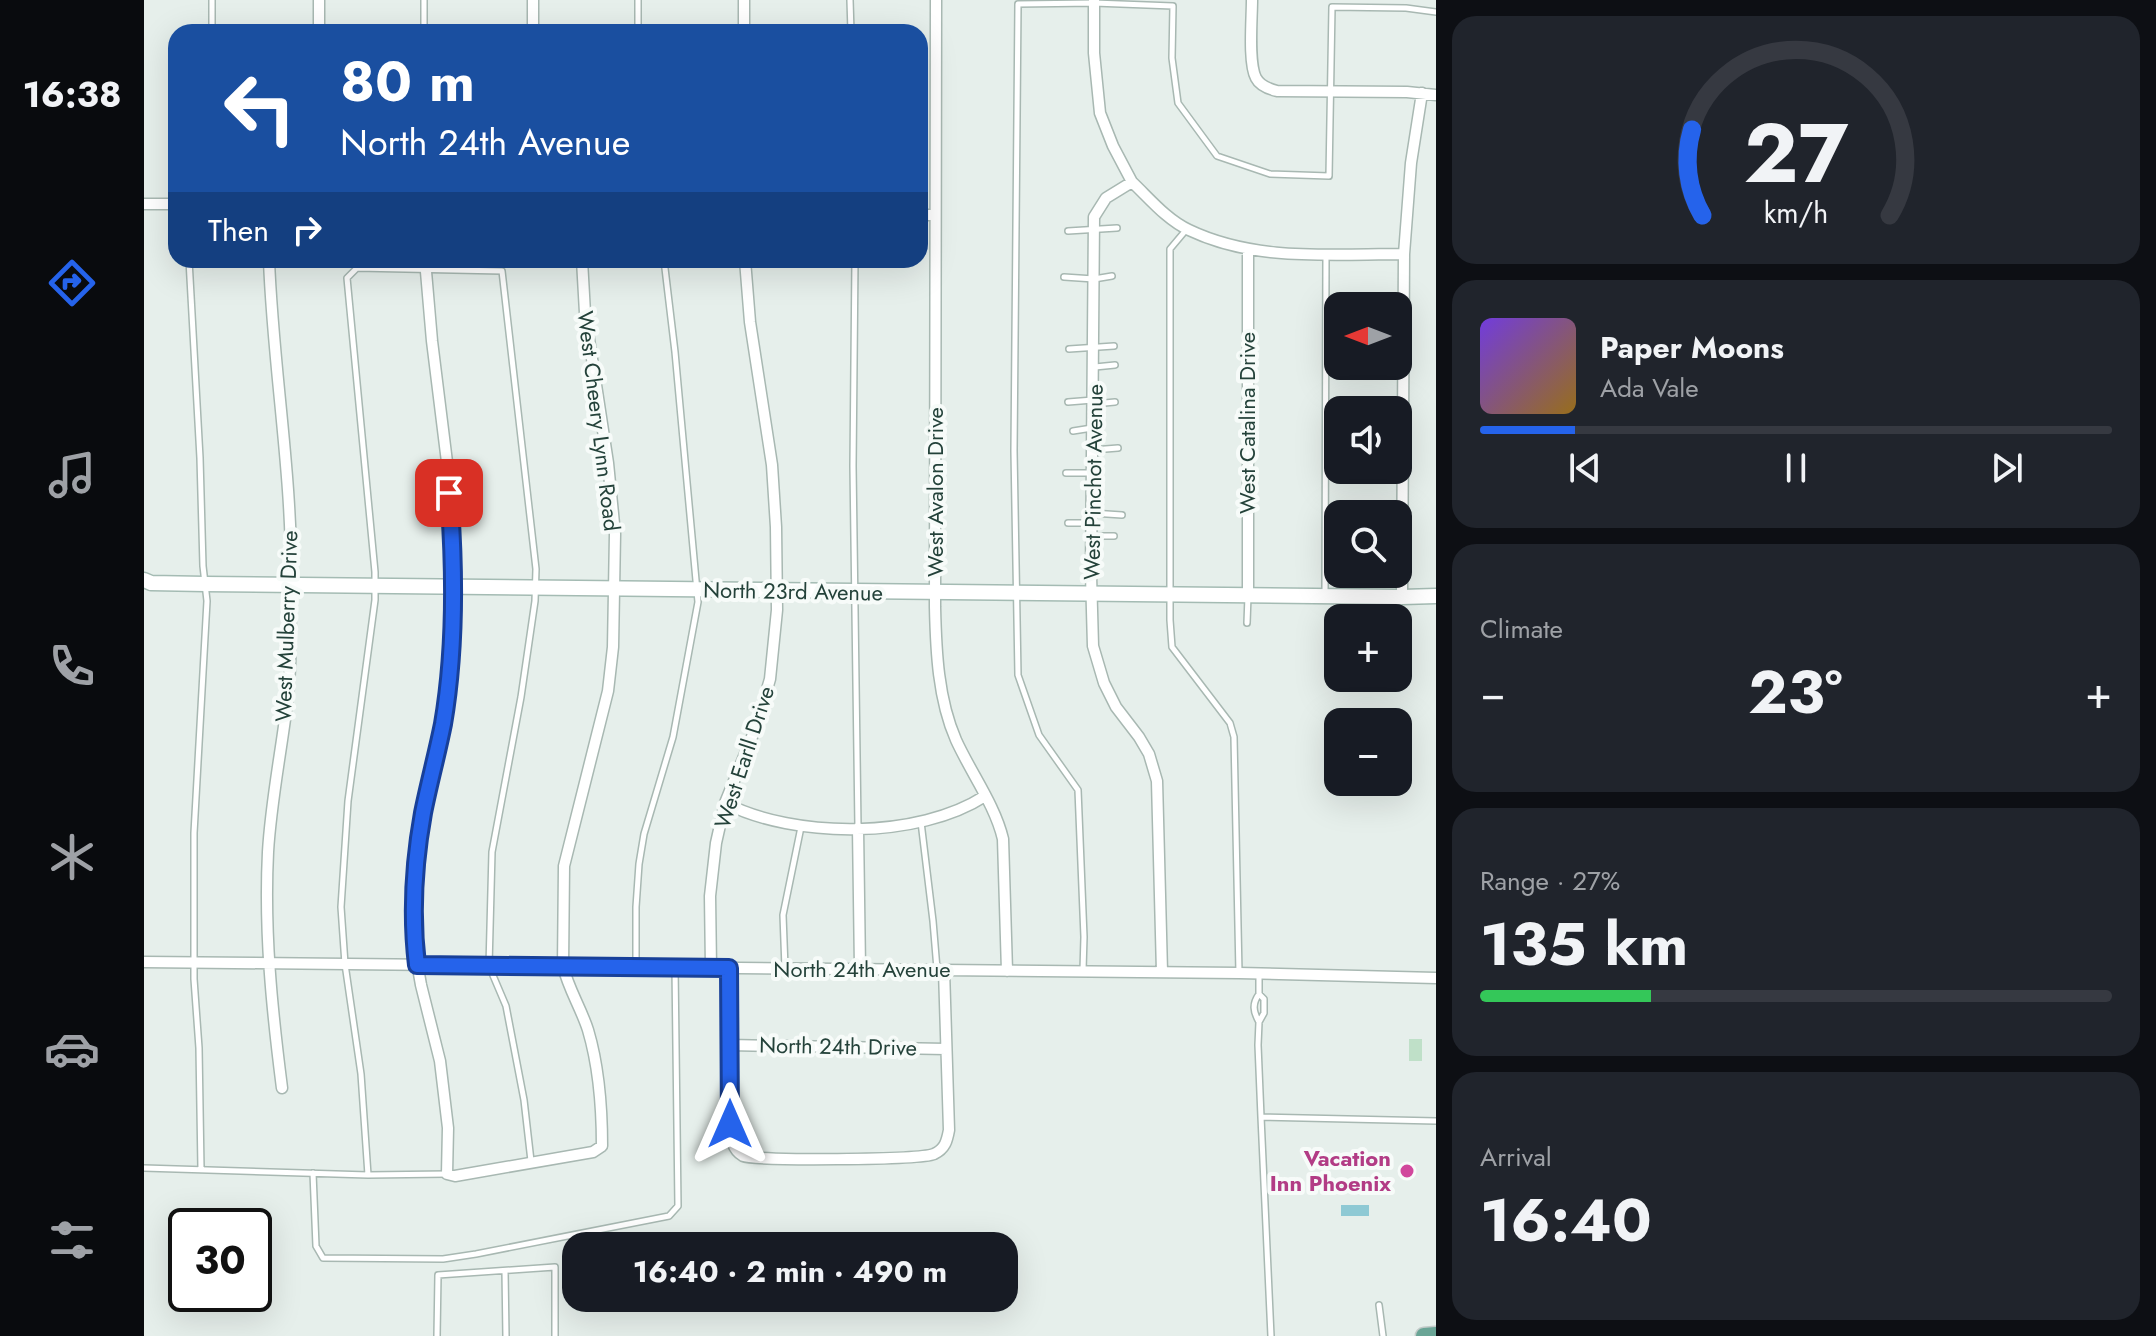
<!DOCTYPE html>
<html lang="en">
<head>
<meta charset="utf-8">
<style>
	:root { --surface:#171b24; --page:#20242c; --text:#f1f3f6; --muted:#9ea1a6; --line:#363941; --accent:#2563eb }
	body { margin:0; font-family:Jost,sans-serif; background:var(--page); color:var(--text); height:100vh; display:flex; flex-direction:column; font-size:30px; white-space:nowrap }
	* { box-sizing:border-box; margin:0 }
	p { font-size:26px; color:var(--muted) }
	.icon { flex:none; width:44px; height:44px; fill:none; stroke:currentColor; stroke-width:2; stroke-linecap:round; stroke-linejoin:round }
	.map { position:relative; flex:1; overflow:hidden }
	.side { display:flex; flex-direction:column; gap:16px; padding:16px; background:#0d0f14; width:720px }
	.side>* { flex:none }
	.hud { position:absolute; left:24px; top:24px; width:760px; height:244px; border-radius:24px; box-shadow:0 8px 32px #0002; background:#1a4fa0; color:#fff; overflow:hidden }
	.needle { width:52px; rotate:270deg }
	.tools { position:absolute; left:1180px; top:292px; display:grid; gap:16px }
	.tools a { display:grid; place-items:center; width:88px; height:88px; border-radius:16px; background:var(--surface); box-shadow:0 8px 32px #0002; font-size:40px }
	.speed { position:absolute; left:24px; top:1208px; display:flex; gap:16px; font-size:40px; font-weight:700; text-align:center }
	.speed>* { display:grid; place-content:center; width:104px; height:104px; border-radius:50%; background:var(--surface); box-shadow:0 8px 32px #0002; line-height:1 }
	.speed .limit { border:4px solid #111; border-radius:12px; background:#fff; color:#111 }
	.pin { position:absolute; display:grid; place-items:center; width:68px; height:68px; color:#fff; margin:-34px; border-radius:16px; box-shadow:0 4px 12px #0006 }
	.me { position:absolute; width:88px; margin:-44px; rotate:0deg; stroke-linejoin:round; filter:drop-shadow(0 0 6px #0008) }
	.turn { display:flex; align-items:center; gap:28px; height:168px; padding:0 40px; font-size:36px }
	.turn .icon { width:104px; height:104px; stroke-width:2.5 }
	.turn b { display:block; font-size:56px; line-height:68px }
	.then { display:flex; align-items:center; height:76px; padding:0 40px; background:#0003; gap:16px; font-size:30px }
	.big { font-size:60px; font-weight:700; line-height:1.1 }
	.side .widget { flex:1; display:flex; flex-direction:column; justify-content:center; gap:12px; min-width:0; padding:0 28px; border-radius:24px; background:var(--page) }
	.side .dial { align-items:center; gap:0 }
	.dial svg { height:208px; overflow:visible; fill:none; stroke:var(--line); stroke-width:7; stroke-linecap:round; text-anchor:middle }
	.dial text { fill:var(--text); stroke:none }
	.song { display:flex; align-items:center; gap:24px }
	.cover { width:96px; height:96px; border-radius:12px; background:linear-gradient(135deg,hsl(260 70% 55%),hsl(40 70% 35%)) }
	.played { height:8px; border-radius:4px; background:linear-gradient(90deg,var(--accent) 15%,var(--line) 15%) }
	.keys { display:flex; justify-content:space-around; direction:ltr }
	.heat { display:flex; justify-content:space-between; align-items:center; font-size:44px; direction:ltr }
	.charge { height:12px; border-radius:6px; background:linear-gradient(90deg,#34c759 27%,var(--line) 0) }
	.trip { position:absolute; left:418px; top:1232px; width:456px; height:80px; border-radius:24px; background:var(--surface); box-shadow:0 8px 32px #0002; font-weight:700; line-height:80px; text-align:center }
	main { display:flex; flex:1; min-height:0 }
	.dock { display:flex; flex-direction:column; width:144px; justify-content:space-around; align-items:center; background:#090b0e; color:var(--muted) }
	.dock .icon { width:56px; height:56px }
	.dock .on { color:var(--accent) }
	.dock b { font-size:36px; color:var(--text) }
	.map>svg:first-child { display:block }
	.green { fill:#bfe0c8 }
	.water { fill:#8ec9d4 }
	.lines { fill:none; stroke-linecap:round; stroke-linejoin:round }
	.lane-casing { stroke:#a8b8b2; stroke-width:8 }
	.street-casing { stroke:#a8b8b2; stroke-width:13 }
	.secondary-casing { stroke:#a4bbb3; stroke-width:17 }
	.primary-casing { stroke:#c2cac8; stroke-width:19 }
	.lane { stroke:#fff; stroke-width:5 }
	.street { stroke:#fff; stroke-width:10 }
	.secondary { stroke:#fff; stroke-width:14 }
	.primary { stroke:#6aa596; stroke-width:16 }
	.route-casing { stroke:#184099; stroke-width:20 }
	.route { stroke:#2563eb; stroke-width:14 }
	.hotel-dot { fill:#d1479c; stroke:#f7fbf9; stroke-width:3 }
	.labels { text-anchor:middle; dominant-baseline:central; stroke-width:8; stroke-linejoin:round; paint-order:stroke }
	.street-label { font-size:22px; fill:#24423a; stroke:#f7fbf9 }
	.hotel-label { font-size:22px; font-weight:bold; fill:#b23c85; stroke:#f7fbf9; text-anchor:end }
</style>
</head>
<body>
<main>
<nav class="dock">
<b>16:38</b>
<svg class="icon on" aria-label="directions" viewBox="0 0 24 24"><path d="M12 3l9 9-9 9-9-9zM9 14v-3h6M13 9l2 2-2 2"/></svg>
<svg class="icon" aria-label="music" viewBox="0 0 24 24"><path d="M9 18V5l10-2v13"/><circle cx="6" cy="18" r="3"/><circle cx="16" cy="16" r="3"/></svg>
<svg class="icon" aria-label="phone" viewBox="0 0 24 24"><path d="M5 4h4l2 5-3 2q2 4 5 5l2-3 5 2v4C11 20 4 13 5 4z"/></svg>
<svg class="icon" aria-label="climate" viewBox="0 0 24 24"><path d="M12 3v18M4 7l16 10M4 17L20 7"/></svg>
<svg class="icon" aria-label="car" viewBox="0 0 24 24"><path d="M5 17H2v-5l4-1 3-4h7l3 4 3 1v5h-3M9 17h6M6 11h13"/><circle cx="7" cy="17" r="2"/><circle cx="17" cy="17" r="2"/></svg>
<svg class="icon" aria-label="filters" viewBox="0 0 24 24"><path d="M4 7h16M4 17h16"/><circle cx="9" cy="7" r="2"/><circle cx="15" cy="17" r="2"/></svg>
</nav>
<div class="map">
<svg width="1292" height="1336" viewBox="0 0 1292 1336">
	<rect width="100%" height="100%" fill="#e6efeb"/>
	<!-- green -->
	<path class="green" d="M1265 1039H1278V1061H1265Z"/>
	<!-- water -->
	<path class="water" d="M1197 1205H1225V1216H1197Z"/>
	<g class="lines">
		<!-- lane casing -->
		<g class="lane-casing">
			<path id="lane" d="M706 0 707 32
				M68 32V0
				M280 32V0
				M494 32V0
				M1042 230 1026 249V620L1028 647 1086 723 1090 737 1095 973
				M924 231 973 228
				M45 260 56 458 59 566 63 601 50 833V979L55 1048 57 1169
				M711 260 709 466 714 827
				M920 277 950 279 968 276
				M925 349 970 346
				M951 367 971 365
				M924 402 949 400
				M950 404 971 402
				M929 431 948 428
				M949 450 974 448
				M922 473H948
				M948 513 978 515
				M924 523H947
				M948 536H970
				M1181 593 1182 255
				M1103 623 1104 596
				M777 822 789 921 793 969
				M492 966V907L495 864 500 834 529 737 554 602 531 352 520 260
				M641 968 639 915 657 827
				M939 970 940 937 934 790 895 735 874 675 870 451 874 4 950 3 1029 6 1028 58 1034 103 1073 156 1126 174 1185 176 1188 7 1262 8 1292 12
				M1115 994V975
				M1115 1022C1109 1011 1108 1004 1115 994L1120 999V1013L1115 1022 1114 1045 1117 1117
				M0 1168 224 1175 303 1174
				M169 1173 172 1246 179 1258 299 1259 332 1254 525 1216 534 1206 531 967
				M224 1175 217 1074 201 964 197 907 204 801 231 600V572L203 278 213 268 358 271 392 569 391 601 377 697 348 852 345 966 362 1006 380 1100 387 1161
				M361 1271 362 1336
				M1235 1305 1239 1336
				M293 1336 294 1275 411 1267V1336
				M1127 1336 1117 1117 1292 1121"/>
		</g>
		<!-- street casing -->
		<g class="street-casing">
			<path id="street" d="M175 0V32
				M600 0V32
				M792 0 791 607C792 651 794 699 812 740 827 773 851 805 859 839L863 971
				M950 0V53L956 113 969 146 988 182 962 198 950 217 947 575 949 646 960 683 972 707 995 737 1005 754 1013 781 1018 972
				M1108 0C1108 19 1104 63 1112 78 1116 86 1125 89 1133 91L1263 92 1292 95
				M389 32V0
				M988 182C1005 198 1023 220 1045 230 1112 262 1187 254 1260 254
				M0 204H32
				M776 215H791
				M125 260C129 369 149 477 147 587 146 623 148 660 144 696 138 748 127 800 124 852 120 932 128 1010 138 1088
				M281 260 288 341 303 462 310 587 304 683 299 723 275 844 270 903 271 951 277 985 296 1061 304 1128 303 1174 311 1176 449 1152 458 1146C458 1107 455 1067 444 1030 437 1008 424 988 419 966L420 866 464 691 469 647 471 534 464 463 441 313 438 260
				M1104 596V250
				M1258 597 1260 254 1267 163 1278 93
				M581 803C651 839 775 839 841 796
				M714 828 716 969
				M0 962 1095 973 1292 978
				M567 968 566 896 572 843 581 803 612 727 626 679 633 610 632 527 628 465 606 322 601 260
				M585 968 586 1124C587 1136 587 1149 599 1156 611 1161 775 1160 790 1154 801 1149 803 1141 805 1130L800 970
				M586 1045 802 1049"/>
		</g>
		<!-- secondary casing -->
		<g class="secondary-casing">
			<path id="secondary" d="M0 580 7 583 61 584 1258 597 1292 596"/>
		</g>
		<!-- primary casing -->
		<g class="primary-casing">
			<path id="primary" d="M1280 1336 1292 1335"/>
		</g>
		<!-- lane -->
		<use href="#lane" class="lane"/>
		<!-- street -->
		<use href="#street" class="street"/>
		<!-- secondary -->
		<use href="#secondary" class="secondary"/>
		<!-- primary -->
		<use href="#primary" class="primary"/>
	</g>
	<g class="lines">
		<!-- route casing -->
		<g class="route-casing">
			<path id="route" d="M305 493C311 570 312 648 299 724 293 754 285 783 279 813 270 863 267 915 273 965L585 968 586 1124"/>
		</g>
		<!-- route -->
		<use href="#route" class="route"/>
	</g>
	<!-- markers -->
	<circle class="hotel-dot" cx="1263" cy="1171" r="8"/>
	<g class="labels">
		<!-- street labels -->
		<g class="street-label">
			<text transform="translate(455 421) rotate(83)">West Cheery Lynn Road</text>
			<text transform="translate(1103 423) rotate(-90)">West Catalina Drive</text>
			<text transform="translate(949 482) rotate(-89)">West Pinchot Avenue</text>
			<text transform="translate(791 492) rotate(-90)">West Avalon Drive</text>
			<text transform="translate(649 591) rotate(1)">North 23rd Avenue</text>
			<text transform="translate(142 626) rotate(-88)">West Mulberry Drive</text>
			<text transform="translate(600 757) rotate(-72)">West Earll Drive</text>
			<text x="718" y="969">North 24th Avenue</text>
			<text transform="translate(694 1046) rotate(1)">North 24th Drive</text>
		</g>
		<!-- hotel labels -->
		<g class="hotel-label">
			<text x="1247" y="1158">Vacation<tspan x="1247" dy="25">Inn Phoenix</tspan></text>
		</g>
	</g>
</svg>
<div class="tools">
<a><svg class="needle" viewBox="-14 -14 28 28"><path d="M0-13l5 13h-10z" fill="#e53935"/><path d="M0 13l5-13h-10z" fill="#9ea1a6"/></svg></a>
<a><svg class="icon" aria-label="sound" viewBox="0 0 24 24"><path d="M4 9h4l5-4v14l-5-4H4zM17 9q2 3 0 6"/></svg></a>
<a><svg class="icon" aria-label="search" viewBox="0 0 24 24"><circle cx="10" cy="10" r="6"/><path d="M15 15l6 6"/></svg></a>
<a>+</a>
<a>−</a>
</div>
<div class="speed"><div class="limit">30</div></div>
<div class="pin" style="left:305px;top:493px;background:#d93025"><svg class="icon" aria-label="arrive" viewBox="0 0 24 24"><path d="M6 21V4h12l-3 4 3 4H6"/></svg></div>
<svg class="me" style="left:586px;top:1124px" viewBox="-20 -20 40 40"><path d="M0-17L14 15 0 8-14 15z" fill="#2563eb" stroke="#fff" stroke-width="4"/></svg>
<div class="trip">16:40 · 2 min · 490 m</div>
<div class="hud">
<div class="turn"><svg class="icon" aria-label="left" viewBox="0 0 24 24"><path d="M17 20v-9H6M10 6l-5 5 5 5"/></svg><div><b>80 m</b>North 24th Avenue</div></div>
<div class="then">Then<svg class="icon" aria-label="right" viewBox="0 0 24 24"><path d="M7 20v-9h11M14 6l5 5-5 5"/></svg></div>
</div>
</div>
<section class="side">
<div class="widget dial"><svg viewBox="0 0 100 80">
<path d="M14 69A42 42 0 1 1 86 69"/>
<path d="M14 69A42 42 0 0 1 10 36" stroke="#2563eb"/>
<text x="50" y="56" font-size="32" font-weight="700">27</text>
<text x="50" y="72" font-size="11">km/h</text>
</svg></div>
<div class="widget">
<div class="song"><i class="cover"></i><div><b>Paper Moons</b><p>Ada Vale</p></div></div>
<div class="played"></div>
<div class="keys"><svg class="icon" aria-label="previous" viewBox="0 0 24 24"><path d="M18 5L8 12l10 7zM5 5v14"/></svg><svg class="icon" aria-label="pause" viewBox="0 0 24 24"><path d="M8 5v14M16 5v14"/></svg><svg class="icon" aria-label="next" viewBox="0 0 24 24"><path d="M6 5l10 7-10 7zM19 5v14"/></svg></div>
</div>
<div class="widget"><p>Climate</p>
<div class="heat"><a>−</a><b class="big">23°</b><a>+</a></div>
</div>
<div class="widget"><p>Range · 27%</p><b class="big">135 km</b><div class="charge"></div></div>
<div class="widget"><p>Arrival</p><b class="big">16:40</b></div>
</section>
</main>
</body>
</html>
